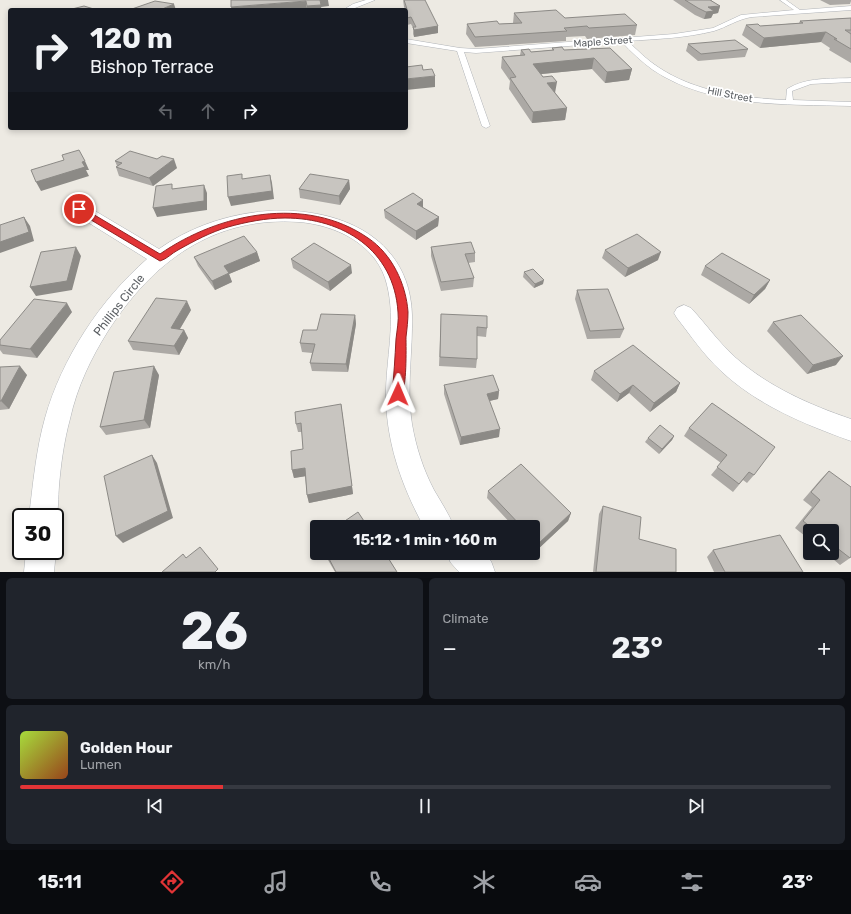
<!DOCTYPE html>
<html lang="en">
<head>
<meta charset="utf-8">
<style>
	:root { --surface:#171b24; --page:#20242c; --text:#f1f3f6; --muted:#9ea1a6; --line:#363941; --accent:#e23436 }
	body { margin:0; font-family:Rubik,sans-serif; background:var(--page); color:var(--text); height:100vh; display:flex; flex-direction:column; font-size:15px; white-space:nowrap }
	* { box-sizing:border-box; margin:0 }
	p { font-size:13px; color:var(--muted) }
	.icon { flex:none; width:22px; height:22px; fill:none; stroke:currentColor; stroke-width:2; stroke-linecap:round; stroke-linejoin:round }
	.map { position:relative; height:572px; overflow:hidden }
	.sheet { display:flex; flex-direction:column; gap:6px; padding:6px; background:#0d0f14; flex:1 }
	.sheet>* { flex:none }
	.banner { position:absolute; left:8px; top:8px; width:400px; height:122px; border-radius:4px; box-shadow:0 2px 6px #0003; background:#171b24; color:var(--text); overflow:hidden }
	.fabs { position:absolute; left:803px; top:524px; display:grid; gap:8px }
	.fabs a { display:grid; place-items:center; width:36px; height:36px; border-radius:4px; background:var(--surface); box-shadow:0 2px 6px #0003; font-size:20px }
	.speed { position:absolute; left:12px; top:508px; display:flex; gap:8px; font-size:20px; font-weight:700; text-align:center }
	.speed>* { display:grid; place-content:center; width:52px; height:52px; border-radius:50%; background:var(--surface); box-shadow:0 2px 6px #0003; line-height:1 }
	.speed .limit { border:2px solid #111; border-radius:6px; background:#fff; color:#111 }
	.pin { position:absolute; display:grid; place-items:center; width:34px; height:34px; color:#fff; margin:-17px; border:2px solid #fff; border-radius:50%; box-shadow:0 1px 4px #0007 }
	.me { position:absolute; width:44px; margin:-22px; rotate:1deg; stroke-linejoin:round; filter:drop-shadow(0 0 3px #0008) }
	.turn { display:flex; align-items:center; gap:14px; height:84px; padding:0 16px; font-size:18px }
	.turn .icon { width:52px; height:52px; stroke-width:2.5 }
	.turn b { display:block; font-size:28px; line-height:34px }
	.lanes { display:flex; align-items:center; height:38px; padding:0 16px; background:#0003; justify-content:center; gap:20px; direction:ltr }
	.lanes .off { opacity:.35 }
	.big { font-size:30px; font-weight:700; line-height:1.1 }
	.sheet .card { flex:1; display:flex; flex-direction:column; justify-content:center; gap:6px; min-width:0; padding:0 14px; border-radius:6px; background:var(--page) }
	.sheet .dial { align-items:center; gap:0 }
	.dial b { font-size:52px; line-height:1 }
	.song { display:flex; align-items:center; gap:12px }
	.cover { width:48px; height:48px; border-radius:6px; background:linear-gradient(135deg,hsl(80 70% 55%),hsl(20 70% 35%)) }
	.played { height:4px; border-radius:2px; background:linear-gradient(90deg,var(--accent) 25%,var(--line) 25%) }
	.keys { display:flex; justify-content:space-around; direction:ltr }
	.heat { display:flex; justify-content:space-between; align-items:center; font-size:22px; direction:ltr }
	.sheet .tiles { flex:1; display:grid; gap:6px; grid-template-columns:1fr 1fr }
	.card:last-child { grid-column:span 2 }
	.trip { position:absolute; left:310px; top:520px; width:230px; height:40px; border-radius:4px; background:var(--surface); box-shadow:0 2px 6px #0003; font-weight:700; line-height:40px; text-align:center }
	.dock { display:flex; height:64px; justify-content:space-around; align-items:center; background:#090b0e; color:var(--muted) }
	.dock .icon { width:28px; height:28px }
	.dock .current { color:var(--accent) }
	.dock b { font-size:18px; color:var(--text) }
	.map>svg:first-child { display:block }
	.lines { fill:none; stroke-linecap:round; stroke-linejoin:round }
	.service-casing { stroke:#b1b4b8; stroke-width:1 }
	.minor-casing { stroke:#b1b4b8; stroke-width:1 }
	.service { fill:#fff; fill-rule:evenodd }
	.minor { fill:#fff; fill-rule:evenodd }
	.wall { fill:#aca9a5 }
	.shaded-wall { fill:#8c8a86 }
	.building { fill:#c8c5c0; stroke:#8c8a86 }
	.route { fill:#e23436; stroke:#932223 }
	.labels { text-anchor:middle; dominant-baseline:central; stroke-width:3.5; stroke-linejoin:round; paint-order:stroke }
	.far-street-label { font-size:10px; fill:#5b5f63; stroke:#fff }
	.street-label { font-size:12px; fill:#5b5f63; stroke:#fff }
</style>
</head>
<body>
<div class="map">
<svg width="851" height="572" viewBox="0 0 851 572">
	<rect width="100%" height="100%" fill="#edeae3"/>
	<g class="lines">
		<!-- service casing -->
		<g class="service-casing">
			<path id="service" d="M366 0H375L350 10H343L353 4Z
				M780 0H786L800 10 851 6V10L752 17C738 19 727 27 714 31 686 38 657 39 628 41 637 50 647 60 658 67 695 92 743 98 786 100L787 89C807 77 829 79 851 78V82L811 84 792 91 793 100 851 102V106C786 104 710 108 653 70 642 62 631 52 622 42L476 53 464 52 490 126 486 128 482 126 457 51 406 43V39L460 48 476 49 674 34 713 28 741 15 794 10Z"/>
		</g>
		<!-- minor casing -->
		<g class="minor-casing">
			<path id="minor" d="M79 204 85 205 159 249C197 222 247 208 294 211 356 215 410 247 412 315 413 351 406 388 412 424 416 447 423 469 434 490 441 502 449 514 454 527H424C401 485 385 439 386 390 387 352 397 315 385 278 373 243 335 225 299 222 214 216 153 261 108 331 91 358 77 387 70 419 64 441 61 463 59 486 58 497 59 511 55 522V517H29C33 484 36 450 45 418 62 358 100 300 147 259L73 213 70 209 73 205Z
				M684 305 691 308C706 324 719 343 736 358 769 387 810 405 851 419V441C804 424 757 405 720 370 704 355 691 336 677 318L674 313 677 308Z
				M55 550 56 551 54 572H24L26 551Z
				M446 553H482L491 561 495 572H459L451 563Z"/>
		</g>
		<!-- service -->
		<use href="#service" class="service"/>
		<!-- minor -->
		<use href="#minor" class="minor"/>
	</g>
	<!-- wall -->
	<path class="wall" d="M403 0 438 26V33L414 37 413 34V28L411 24 407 25 406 22V10L405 9 404 7Z
		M673 0H712V1L720 6 718 13 713 14 711 18 704 19 695 15Z
		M820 0H851V1L850 4 830 5Z
		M514 13 565 18 637 25 635 35 587 39 585 36 566 37V41L475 47 466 34 467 24H499L513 23Z
		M851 18V63L829 50 830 48 821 42 760 48 742 35 746 25 760 26 799 23 800 21Z
		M688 44 748 49 745 57 698 61 686 51Z
		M552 48 564 50 610 48 632 69 629 80 605 83 592 69 541 74 567 108 565 120 532 123 509 89 510 81 501 68 502 57 520 55 521 50 531 52 552 50Z
		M115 161 177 168 153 186 119 176 116 167 117 166Z
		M349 180 350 189 340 205 300 198 299 189Z
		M423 200V208L439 217 438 226 416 240 385 218 384 210Z
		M431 247 475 253V262L468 263 474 278 473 287 441 291 431 256Z
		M605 250 658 260 625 277 602 258Z
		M257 252 260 261 229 274 232 282 215 290 198 266 194 257Z
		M291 259 352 273 330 291 293 268Z
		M705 266 770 280 765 289 749 304 701 275Z
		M524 272 543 284 534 288 523 277Z
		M577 290 624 329 620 338 587 339 575 299Z
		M191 310 180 329 184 330 188 338 179 355 133 350 128 341Z
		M72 312 37 358 3 354 0 350V340Z
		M441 314 487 328 486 337 477 336V359L476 368 439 366Z
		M355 315 356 324 348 372 312 371 310 363 312 353 302 352 300 343 317 330Z
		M773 322 836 365 807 374 767 331Z
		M0 367 27 375 9 409 0 410Z
		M594 371 680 383 676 392 650 412 629 393 617 402 591 380Z
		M159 375 150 428 106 435 100 427Z
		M444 385 499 391 498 399 489 401 499 437 460 445 444 394Z
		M712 403 754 475 747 483 743 480 733 492 711 475 721 463 684 436 689 428Z
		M341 404 353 494 309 503 307 495 305 476 294 478 292 470 303 449 302 432H298L296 424Z
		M674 436 672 440 659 454 645 442 648 438Z
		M829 471 850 558 840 565 826 553H832V531H810V540L795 528 812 507 803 500 821 479Z
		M488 491 571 513 568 521 536 551 533 548V527H514L487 498Z
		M603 506 639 539 676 572H593L599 514Z
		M713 550 803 572H714L707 557Z
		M324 553H385L397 572H335Z"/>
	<!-- shaded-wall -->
	<path class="shaded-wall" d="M320 0H328L329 6 321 7 322 10H307V6Z
		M306 1 307 8 278 10H232L231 7Z
		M174 4 176 10H160Z
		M720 6 718 13 713 14 711 18 704 19 708 7Z
		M438 26V33L414 37V30Z
		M826 32 821 42 760 48 764 38Z
		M594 58 592 69 532 75 533 64Z
		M632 69 629 80 605 83 607 72Z
		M435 76V87L406 90V79Z
		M557 82 555 93 547 83Z
		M567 108 565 120 532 123 533 112Z
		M174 159 177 168 153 186 149 178Z
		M85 161 89 170H86L89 176 41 191 36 182Z
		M270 175 272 183 274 199 231 206 228 197Z
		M349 180 350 189 340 205 339 196Z
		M204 185 207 193V210L157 217 153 208Z
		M423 200V209L417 204Z
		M24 217 30 226 34 241 0 253V242Z
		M439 217 438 226 416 240V231Z
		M76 247 81 256 72 290 36 296 30 287Z
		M257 252 260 261 229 274 232 282 215 290 212 281 224 266Z
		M661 252 658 260 625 277 628 268Z
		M351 265 352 273 330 291 328 282Z
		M544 280 543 284 534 288 535 284Z
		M770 280 765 289 749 304 754 295Z
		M187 301 191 310 175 337 171 328Z
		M67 303 72 312 37 358 30 349Z
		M355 315 356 324 348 372 346 364Z
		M184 330 188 338 179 355 174 346Z
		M843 356 836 365 807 374 813 365Z
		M20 366 27 375 9 409 1 401Z
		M154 366 159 375 150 428 144 420Z
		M680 383 676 392 650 412 654 403Z
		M633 385 629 393 617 402 620 394Z
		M499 391 498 399 485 402 487 394Z
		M341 404 353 494 309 503 307 495Z
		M500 429 499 437 460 445 461 437Z
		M674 436 672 440 659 454 662 449Z
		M152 455 157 463 173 518 123 543 116 536Z
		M305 468 307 476 294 478 292 470Z
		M571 513 568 521 536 551 538 544Z"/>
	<!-- building -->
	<path class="building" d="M231 0H325H320L321 5 307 6 306 1 231 7Z
		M404 0H425L438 26 414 30 413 27H416L411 17 407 18 406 16V10H404L403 9H407Z
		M685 0H710L720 6 708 7 714 11 706 12 698 8Z
		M155 1 174 4 160 10H129Z
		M84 6 97 10H68Z
		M556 10 565 18 625 14 637 25 589 28 587 26 564 28 567 31 475 37 467 24 497 21 499 24 522 23 514 13Z
		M851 18V30H845L851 34V49L834 39H837L826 32 764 38 746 25 758 24 760 26 803 23 800 21Z
		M735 40 748 49 701 54 688 44Z
		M562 47 564 50 610 48 632 69 607 72 594 58 533 64 543 77 552 76 557 82 547 83 567 108 533 112 510 78 516 77 502 57 525 55 521 50 529 49 531 52 554 50 552 48Z
		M422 65 423 70 432 69 435 76 406 79V67Z
		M79 150 85 161 82 162 85 167 36 182 31 170 64 160 62 155Z
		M130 151 157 159 162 156 174 159 149 178 116 167 122 163 115 161Z
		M242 174V179L270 175 272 191 228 197 227 176Z
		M310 174 349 180 339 196 299 189Z
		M172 184V189L204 185V201L153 208 156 186Z
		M413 193 423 200 417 204 439 217 416 231 384 210Z
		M24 217 29 232 0 242V225Z
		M637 234 661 252 628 268 605 250Z
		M244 236 257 252 224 266 229 273 212 281 194 257Z
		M471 242 475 253 465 254 474 278 441 282 431 247Z
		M314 243 351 265 328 282 291 259Z
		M76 247 67 281 30 287 41 252Z
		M722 253 770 280 754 295 705 266Z
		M533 269 544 280 535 284 524 272Z
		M608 289 624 329 590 331 577 290Z
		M156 298 187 301 171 328 184 330 174 346 128 341Z
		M34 299 67 303 30 349 0 345V340Z
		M321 314 355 315 346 364 310 363 315 344 300 343 303 330H317Z
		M441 314 487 316V328L477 327V359L440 357Z
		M801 315 843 356 813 365 773 322Z
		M633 345 680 383 654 403 633 385 620 394 594 371Z
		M20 366 1 401H0V367Z
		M154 366 144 420 100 427 114 372Z
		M493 375 499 391 487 394 500 429 461 437 444 385Z
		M712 403 775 447 754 475 749 472 739 484 717 467 727 455 689 428Z
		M341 404 352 486 307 495 305 468 292 470 291 451 303 449 301 423 296 424 295 412Z
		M660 425 674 436 662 449 648 438Z
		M152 455 168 511 116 536 104 476Z
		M521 464 571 513 538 544 533 538V527H522L488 491Z
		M829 471 851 487V556L850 558 832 544V531H816L803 521 820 500 811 492Z
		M603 506 641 517 639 539 676 549V572H596Z
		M358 512 368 527H336Z
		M780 535 803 572H725L713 550Z
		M200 547 218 569 215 572H162L183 554 186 558Z
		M326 553H385L397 572H336Z"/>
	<!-- route -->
	<path class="route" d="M76 207H81L160 254C219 213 306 195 368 238 392 254 406 284 408 312 408 320 407 329 406 337 406 350 407 386 401 397H394L392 394C394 375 395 357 396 339 397 330 399 320 398 312 394 250 343 218 285 218 266 218 246 222 228 227 211 232 194 241 178 250 172 253 167 259 160 261L76 211Z"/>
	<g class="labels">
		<!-- far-street labels -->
		<g class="far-street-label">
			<text transform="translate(603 42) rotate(-4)">Maple Street</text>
			<text transform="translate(730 95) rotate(11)">Hill Street</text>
		</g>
		<!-- street labels -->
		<g class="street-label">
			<text transform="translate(119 305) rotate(-52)">Phillips Circle</text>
		</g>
	</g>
</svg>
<div class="fabs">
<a><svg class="icon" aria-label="search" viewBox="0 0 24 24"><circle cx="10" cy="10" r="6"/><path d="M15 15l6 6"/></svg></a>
</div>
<div class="speed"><div class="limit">30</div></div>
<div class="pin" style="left:79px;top:209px;background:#d93025"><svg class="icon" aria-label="arrive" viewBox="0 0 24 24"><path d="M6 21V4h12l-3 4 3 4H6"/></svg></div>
<svg class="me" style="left:398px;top:394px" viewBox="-20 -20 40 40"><path d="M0-17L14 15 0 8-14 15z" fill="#e23436" stroke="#fff" stroke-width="4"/></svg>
<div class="trip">15:12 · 1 min · 160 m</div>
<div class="banner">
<div class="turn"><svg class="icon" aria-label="right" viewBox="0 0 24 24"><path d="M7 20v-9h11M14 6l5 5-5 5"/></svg><div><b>120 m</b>Bishop Terrace</div></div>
<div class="lanes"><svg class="icon off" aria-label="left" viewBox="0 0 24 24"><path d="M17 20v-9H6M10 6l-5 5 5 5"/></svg><svg class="icon off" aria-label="ahead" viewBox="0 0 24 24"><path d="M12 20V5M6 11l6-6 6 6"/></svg><svg class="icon" aria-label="right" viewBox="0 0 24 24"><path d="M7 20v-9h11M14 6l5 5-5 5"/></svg></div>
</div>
</div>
<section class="sheet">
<div class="tiles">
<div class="card dial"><b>26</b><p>km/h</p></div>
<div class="card"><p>Climate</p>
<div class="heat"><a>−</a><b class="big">23°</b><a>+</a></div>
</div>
<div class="card">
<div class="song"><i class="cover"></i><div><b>Golden Hour</b><p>Lumen</p></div></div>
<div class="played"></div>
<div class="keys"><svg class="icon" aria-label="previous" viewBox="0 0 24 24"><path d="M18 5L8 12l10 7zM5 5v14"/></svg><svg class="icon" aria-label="pause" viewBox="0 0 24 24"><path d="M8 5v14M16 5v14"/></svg><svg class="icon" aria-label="next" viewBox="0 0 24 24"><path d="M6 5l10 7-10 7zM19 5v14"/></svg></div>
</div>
</div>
</section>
<nav class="dock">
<b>15:11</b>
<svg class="icon current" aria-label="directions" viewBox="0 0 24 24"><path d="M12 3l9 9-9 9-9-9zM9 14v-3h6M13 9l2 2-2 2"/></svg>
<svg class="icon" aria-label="music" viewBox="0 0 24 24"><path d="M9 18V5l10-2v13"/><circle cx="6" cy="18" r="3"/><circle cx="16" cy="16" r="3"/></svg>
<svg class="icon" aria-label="phone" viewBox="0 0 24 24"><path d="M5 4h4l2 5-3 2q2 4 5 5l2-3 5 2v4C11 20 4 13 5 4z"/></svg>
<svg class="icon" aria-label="climate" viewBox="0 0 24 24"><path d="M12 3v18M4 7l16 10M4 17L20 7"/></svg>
<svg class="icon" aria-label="car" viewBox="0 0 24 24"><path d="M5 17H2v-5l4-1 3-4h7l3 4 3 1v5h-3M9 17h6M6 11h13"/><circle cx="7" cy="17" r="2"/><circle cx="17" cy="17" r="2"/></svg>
<svg class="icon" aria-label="filters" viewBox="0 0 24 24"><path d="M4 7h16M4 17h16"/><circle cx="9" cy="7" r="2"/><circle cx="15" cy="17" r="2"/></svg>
<b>23°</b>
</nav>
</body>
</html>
